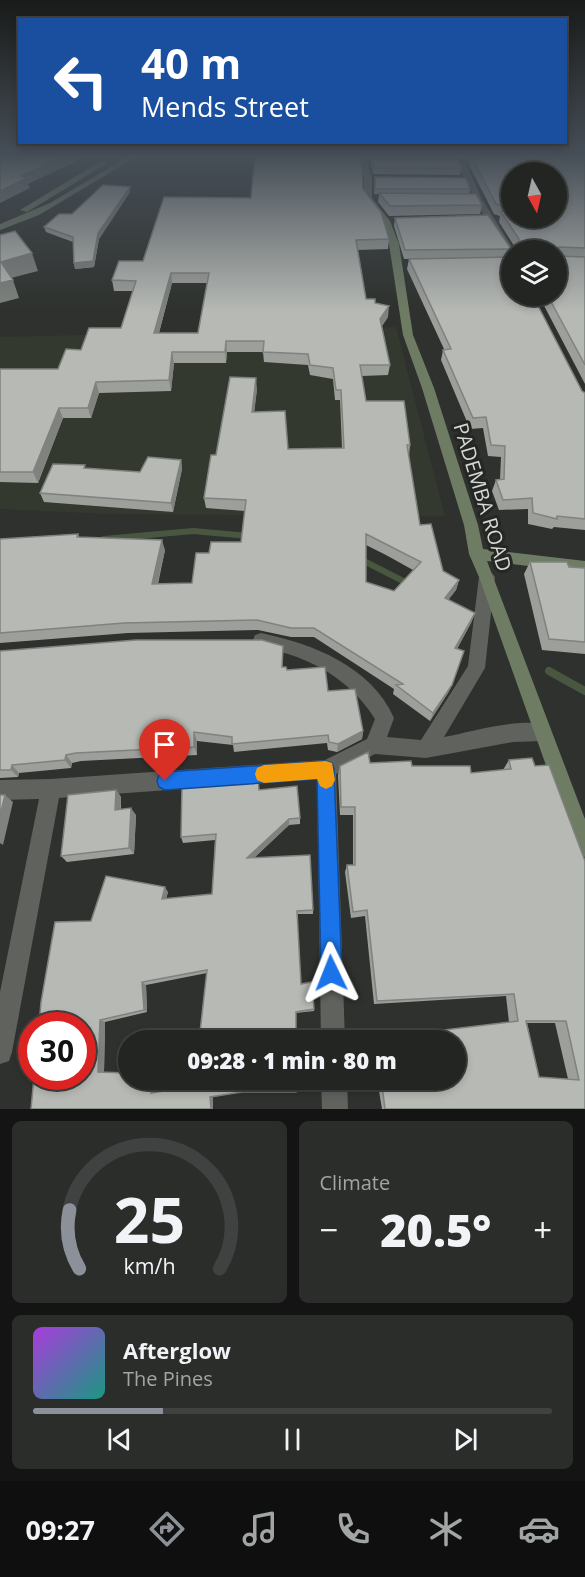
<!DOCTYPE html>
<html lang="en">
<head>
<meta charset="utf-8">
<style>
	:root { --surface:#222522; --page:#2a2d2a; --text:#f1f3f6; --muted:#a2a5a5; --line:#3f4240; --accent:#8c9099 }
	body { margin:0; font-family:"Open Sans",sans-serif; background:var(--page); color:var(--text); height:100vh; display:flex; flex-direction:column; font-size:22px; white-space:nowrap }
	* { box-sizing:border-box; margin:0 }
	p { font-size:20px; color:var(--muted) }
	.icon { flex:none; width:33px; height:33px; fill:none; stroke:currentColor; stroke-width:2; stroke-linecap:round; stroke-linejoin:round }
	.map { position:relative; height:1109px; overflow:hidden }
	.side { display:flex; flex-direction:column; gap:12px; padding:12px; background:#131413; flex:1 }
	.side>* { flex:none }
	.top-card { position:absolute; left:18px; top:18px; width:549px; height:126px; border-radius:0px; box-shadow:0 3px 9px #0003,0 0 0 2px var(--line); background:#1a4fa0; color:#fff; overflow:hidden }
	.needle { width:39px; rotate:172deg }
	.buttons { position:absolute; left:501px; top:162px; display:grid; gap:12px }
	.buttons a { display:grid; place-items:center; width:66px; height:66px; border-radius:50%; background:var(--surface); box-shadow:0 3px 9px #0003,0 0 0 2px var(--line); font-size:30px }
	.speed { position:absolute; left:18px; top:1012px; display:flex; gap:12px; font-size:30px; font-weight:700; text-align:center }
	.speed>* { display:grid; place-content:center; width:78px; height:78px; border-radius:50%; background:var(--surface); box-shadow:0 3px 9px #0003,0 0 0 2px var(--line); line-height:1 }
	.speed .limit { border:9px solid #d22; background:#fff; color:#111 }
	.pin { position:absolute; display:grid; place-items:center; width:51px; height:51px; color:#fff; margin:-62px -26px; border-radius:50% 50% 50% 0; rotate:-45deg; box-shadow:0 0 6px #0007 }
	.pin .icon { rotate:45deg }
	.me { position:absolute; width:66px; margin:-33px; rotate:358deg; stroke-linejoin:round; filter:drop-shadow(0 0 4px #0008) }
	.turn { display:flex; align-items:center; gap:21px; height:126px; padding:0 24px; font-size:27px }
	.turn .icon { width:78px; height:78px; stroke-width:2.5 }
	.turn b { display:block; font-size:42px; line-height:51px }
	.big { font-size:45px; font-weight:800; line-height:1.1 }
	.side .widget { flex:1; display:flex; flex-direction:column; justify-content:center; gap:9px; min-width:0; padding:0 21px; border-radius:9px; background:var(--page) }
	.side .dial { align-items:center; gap:0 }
	.dial svg { height:156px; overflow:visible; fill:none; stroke:var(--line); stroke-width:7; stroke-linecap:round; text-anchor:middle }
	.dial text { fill:var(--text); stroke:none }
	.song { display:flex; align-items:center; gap:18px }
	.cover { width:72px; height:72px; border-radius:9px; background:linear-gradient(135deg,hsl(280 70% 55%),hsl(170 70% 35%)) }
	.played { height:6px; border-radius:3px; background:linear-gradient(90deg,var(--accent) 25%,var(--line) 25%) }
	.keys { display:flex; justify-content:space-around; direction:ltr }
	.heat { display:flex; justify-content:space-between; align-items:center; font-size:33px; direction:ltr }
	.side .tiles { flex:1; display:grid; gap:12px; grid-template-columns:1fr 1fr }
	.widget:last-child { grid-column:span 2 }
	.trip { position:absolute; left:118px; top:1030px; width:348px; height:60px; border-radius:30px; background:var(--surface); box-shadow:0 3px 9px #0003,0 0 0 2px var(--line); font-weight:800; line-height:60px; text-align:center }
	.tab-bar { display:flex; height:96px; justify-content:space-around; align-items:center; background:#0e0f0e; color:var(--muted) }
	.tab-bar .icon { width:42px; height:42px }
	.tab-bar .current { color:var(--accent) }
	.tab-bar b { font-size:27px; color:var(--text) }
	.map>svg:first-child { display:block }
	.built { fill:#33392f }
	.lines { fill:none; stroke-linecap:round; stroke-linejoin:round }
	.stream-far1 { stroke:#4a5740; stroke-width:6 }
	.stream { stroke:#4a5740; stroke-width:8 }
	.street { fill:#5f625d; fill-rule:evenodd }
	.secondary { fill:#6e7c64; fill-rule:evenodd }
	.wall { fill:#9d9f9b; fill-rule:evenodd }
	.shaded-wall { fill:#7f827e }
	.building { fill:#b6b9b4; stroke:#7f827e; stroke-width:1.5; fill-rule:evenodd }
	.route { fill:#1a73e8; stroke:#114b97; stroke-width:1.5 }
	.slow { fill:#f59e0b }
	.labels { text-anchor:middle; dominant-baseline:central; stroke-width:6; stroke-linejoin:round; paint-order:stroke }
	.street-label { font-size:20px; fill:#d7d9d6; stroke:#242723 }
</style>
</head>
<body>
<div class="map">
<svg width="585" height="1109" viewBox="0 0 585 1109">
	<rect width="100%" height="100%" fill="#2e312d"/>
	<!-- built -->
	<path class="built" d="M396 327 445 516 108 514 0 509V337Z"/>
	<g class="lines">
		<!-- stream-far1 -->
		<path class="stream-far1" d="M104 539 193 531 249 536
			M358 558 409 584"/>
		<!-- stream -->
		<path class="stream" d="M549 671 585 691"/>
		<!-- street -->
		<path class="street" d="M454 156H517L511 162H465L482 199 514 250H512V257L507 254 474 199 457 162 434 160Z
			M487 571 492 573 495 577 485 668 444 737C471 732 523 716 549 726L551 732 549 738 542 741 513 742 426 758 375 754 336 774 345 1041H321L317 779 59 798 12 1052 9 1061 0 1064V992L39 799 0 800V780L51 779 325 760 367 739 375 719C355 688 327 667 291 655 279 651 267 649 255 645L253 640 255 635 261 633C313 644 371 666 394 718L387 737 421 740 468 666 479 577 482 573Z
			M321 1080H347L348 1109H322Z"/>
		<!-- secondary -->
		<path class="secondary" d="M129 156H138L39 215 0 230V224L50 203Z
			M358 156H366L372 178V198L390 221 399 244 413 335 434 388 478 525 483 549 585 561V573L487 561 585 819V857L578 854 575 847 479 577 469 554 464 525 422 388 403 335 389 244 382 221 364 198V178Z
			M101 161 108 163 27 212 20 210Z"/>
	</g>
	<!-- wall -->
	<path class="wall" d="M470 156H585V384L539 296H556V250H516V249L499 222 500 216 494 214 469 165Z
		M371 159 462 168 460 175 373 174 371 165Z
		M375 177 470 189 469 194 482 205 480 214 389 216 378 202 379 194H374Z
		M130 187V192L99 239 94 267 75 269 74 263 73 242 46 232 44 227Z
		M363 189 389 239 388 249 358 250 366 299 375 303 388 317 382 326 390 365 388 375 362 376 366 401 410 445 409 456 420 525 443 571 459 580 456 590 448 600 475 613 471 623 457 649 452 685 448 693 430 721 393 694 394 689 314 637H291L258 630 128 633 0 643V539L78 534 79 537 165 550 158 584 192 583 209 553 241 542 245 511 206 508 204 498 216 455 257 389 254 412 288 449 342 448 340 400H335L333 379 310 375 308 365 264 362 263 352H227L226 363H174L171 391 99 393 91 418H63L38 483 0 482V369H58L81 350 121 328 133 291H114L112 280 143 261 251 198ZM172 283H207L198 333H159ZM366 545 386 555 413 570 394 591 366 582Z
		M395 218 511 249 509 258 582 391 585 393V530L554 527 552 529 528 524V509L499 510 492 491 496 480H500L501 457 488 456 483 428 470 429 441 360 443 350 444 349 407 269 409 259 466 258 404 259 394 226Z
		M181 460 182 469 173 512 44 502 40 493 86 468 140 472Z
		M530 562 585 568V654L542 650 524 574Z
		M0 651 283 655 282 667 328 691 363 731 362 739 337 752 328 750 327 743 234 752 233 745 197 741V755L81 761 72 763 71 768 19 773 18 777 0 778Z
		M532 758 585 1109H382L378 1085 363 1086H360V1080H456V1041H359L509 1022 506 996 374 1004 365 916 351 918 345 872 347 865H353V815H340L338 775 340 766 370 763 412 766 471 773 503 770 509 760ZM527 1023H555L568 1079 539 1077Z
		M116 790 121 797V809L136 815 134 854 67 862 61 856Z
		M259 790 300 818V824L289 825 254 858 313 910V914H297L301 984 314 1009V1011L296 1013 207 973 146 985 147 1012 105 1022 104 1072 129 1080H157L155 1093 242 1092 213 1097V1109H31L91 921 168 892 166 899 212 894 215 840 183 843 181 837Z"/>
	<!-- shaded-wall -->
	<path class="shaded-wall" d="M65 156H88L28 184 30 188 0 203V191L21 176Z
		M130 187V192L99 239 94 267 75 269 74 263 98 233Z
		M32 253 38 271 7 279 1 262Z
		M171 273 172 283 156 344 154 333Z
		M13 280 19 298 0 303V283Z
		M389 306 388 317 379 329 380 319Z
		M226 341 227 352 226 363 225 352Z
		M172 352 174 363 171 391 169 380Z
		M256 378 257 389 253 423 252 412Z
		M96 382 99 393 91 418 88 408Z
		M59 408 63 418 38 483 33 472Z
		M181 460 182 469 173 512 171 503Z
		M162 540 165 550 155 594 152 584Z
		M459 580 456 590 442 608 445 598Z
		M475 613 471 623 452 657 455 648Z
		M452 685 448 693 430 721 433 713Z
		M363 731 362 739 337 752 338 744Z
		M194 732 197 741V755L194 747Z
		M66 755 72 763 71 768 65 760Z
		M12 765 19 773 18 777 11 770Z
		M116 790 121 797 120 817 115 810Z
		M5 795 13 802 3 845 0 843V816Z
		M131 808 136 815 134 854 129 848Z
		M289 819V825L248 863 247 858Z
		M165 887 168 892 165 903 162 899Z
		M142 982 146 985 147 1012 144 1010Z
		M100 1020 105 1022 104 1072H98Z
		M153 1080H157L155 1093H151Z
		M210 1097H213V1109H211Z"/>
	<!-- building -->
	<path class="building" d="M0 156H65L21 176 27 178 0 191Z
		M255 156H359L362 169 363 189 381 212 389 239 356 240 366 299H375V303L389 306 380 319 390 365H360L366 401H404L410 445H407L420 525 431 524 443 571 459 580 445 598 475 613 455 648 464 651 452 685 433 713 396 685 403 684 314 628H291L257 620 124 623 0 633V539L78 534 77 537 162 540 152 584 192 583 196 553H209L211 542H241L246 500 204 498 211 455H216L230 377 256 378 252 412 285 411 288 449 344 448 341 390H336L333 368 310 365 308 354 263 352 264 341H226L225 352H172L169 380 96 382 88 408H59L33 472H0V369H58L66 349 81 350 89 328H121L136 281 112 280 119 261H143L164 197 251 198ZM171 273H209L198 333H154ZM366 534 421 562 394 591 366 582Z
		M471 156H585V166H582L585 167V248L559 247 558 256 585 257V365L548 296H556V250H517L519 239 501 212 505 207 496 204ZM512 172H556V218H512Z
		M371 159H457L462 168H374Z
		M375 177 466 178 470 189H375Z
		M103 185 130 187 98 233 93 261 74 263 73 237 44 227 59 214H72Z
		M379 193 476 194 482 205 390 206Z
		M488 215 511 249 405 250 395 218Z
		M15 231 32 253 1 262 13 280 0 283V235Z
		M512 257V296H533L582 391 585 393V519L557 516V519L533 513 532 498 503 500 496 480 504 479 505 446 491 445 486 417 473 418 443 350 451 349 409 259Z
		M148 457 181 460 171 503 40 493 53 464 85 465 84 468 140 472Z
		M530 562H567L569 567 585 568V642L549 639Z
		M136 640H262L283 646 282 667H286L287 670 325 667 328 691 355 689 363 731 338 744 329 742 328 735 232 744V737L194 732V747L76 753 66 755 65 760 12 765 11 770H0V651Z
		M368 752 370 763 411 761 412 766H470L471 773 511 769 509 760 532 758 535 766 549 765 585 861V1109H385L382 1085 363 1086V1080H456V1041L361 1040 518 1021 514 994 377 1001 367 910 353 912 347 865H355V807H341L340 766ZM526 1021H566L579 1080 539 1077Z
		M258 779 259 790 297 786 300 818 289 819 247 858 310 855 313 910 297 911 301 984 312 982 314 1009 296 1012V1041H199L207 970 142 982 144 1010 100 1020 98 1072 129 1073V1080H153L151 1093 194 1086 195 1080H296V1092H242L210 1097 211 1109H31L34 1077H82V1026H39L41 1002 55 922 91 921 106 876 165 887 162 899 212 894 216 834 181 837 182 786Z
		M116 790 115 810 131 808 129 848 61 856 68 795Z
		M0 795H5L0 816Z"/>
	<!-- sky -->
	<linearGradient id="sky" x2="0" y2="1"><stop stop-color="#191b19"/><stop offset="0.5" stop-color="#464e57"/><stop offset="1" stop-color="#464e57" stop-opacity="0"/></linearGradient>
	<rect width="585" height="312" fill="url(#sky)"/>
	<!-- route -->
	<path class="route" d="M326 761 332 763 334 769 342 973 339 980 331 984 324 980 321 973 317 779 165 790 159 787 157 781 159 775 165 772Z"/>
	<!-- slow -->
	<path class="slow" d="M326 761 332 763 335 780 332 786 326 789 320 786 317 779 264 783 257 780 255 774 257 768 264 765Z"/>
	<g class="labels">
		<!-- street labels -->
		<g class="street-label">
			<text transform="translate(483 497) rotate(73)">PADEMBA ROAD</text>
		</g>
	</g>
</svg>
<div class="buttons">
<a><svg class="needle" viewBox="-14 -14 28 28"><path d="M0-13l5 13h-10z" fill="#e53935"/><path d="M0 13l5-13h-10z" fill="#a2a5a5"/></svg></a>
<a><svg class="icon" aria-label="layers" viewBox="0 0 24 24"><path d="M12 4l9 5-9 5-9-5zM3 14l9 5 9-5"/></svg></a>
</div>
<div class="speed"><div class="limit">30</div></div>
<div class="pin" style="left:165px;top:781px;background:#d93025"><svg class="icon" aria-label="arrive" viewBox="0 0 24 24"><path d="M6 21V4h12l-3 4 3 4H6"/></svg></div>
<svg class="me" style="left:331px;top:973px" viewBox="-20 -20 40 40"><path d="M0-17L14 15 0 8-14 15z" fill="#1a73e8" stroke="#fff" stroke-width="4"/></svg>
<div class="trip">09:28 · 1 min · 80 m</div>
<div class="top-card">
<div class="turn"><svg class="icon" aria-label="left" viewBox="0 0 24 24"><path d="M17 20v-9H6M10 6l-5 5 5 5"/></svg><div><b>40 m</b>Mends Street</div></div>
</div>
</div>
<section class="side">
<div class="tiles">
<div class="widget dial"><svg viewBox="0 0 100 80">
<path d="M14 69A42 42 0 1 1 86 69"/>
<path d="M14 69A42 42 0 0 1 9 39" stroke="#8c9099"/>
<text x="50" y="56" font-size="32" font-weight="700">25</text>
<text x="50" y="72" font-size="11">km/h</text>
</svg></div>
<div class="widget"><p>Climate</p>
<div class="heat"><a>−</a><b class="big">20.5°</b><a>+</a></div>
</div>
<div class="widget">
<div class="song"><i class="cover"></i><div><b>Afterglow</b><p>The Pines</p></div></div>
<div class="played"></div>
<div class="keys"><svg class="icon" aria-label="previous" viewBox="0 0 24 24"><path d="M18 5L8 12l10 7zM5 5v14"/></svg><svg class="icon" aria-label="pause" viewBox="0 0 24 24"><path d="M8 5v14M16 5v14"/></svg><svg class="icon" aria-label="next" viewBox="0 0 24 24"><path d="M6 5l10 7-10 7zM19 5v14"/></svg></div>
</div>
</div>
</section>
<nav class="tab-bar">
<b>09:27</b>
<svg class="icon current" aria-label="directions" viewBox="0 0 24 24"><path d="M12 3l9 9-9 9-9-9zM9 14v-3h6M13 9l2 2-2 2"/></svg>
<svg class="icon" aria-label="music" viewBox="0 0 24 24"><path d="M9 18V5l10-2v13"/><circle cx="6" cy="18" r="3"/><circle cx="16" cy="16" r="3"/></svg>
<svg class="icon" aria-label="phone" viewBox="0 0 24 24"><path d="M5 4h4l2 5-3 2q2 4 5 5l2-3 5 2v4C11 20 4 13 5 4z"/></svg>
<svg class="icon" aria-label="climate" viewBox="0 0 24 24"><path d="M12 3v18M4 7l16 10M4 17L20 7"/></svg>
<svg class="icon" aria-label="car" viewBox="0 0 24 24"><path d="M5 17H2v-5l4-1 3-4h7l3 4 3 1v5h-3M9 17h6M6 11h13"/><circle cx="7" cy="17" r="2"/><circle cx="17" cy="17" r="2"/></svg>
</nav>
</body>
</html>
